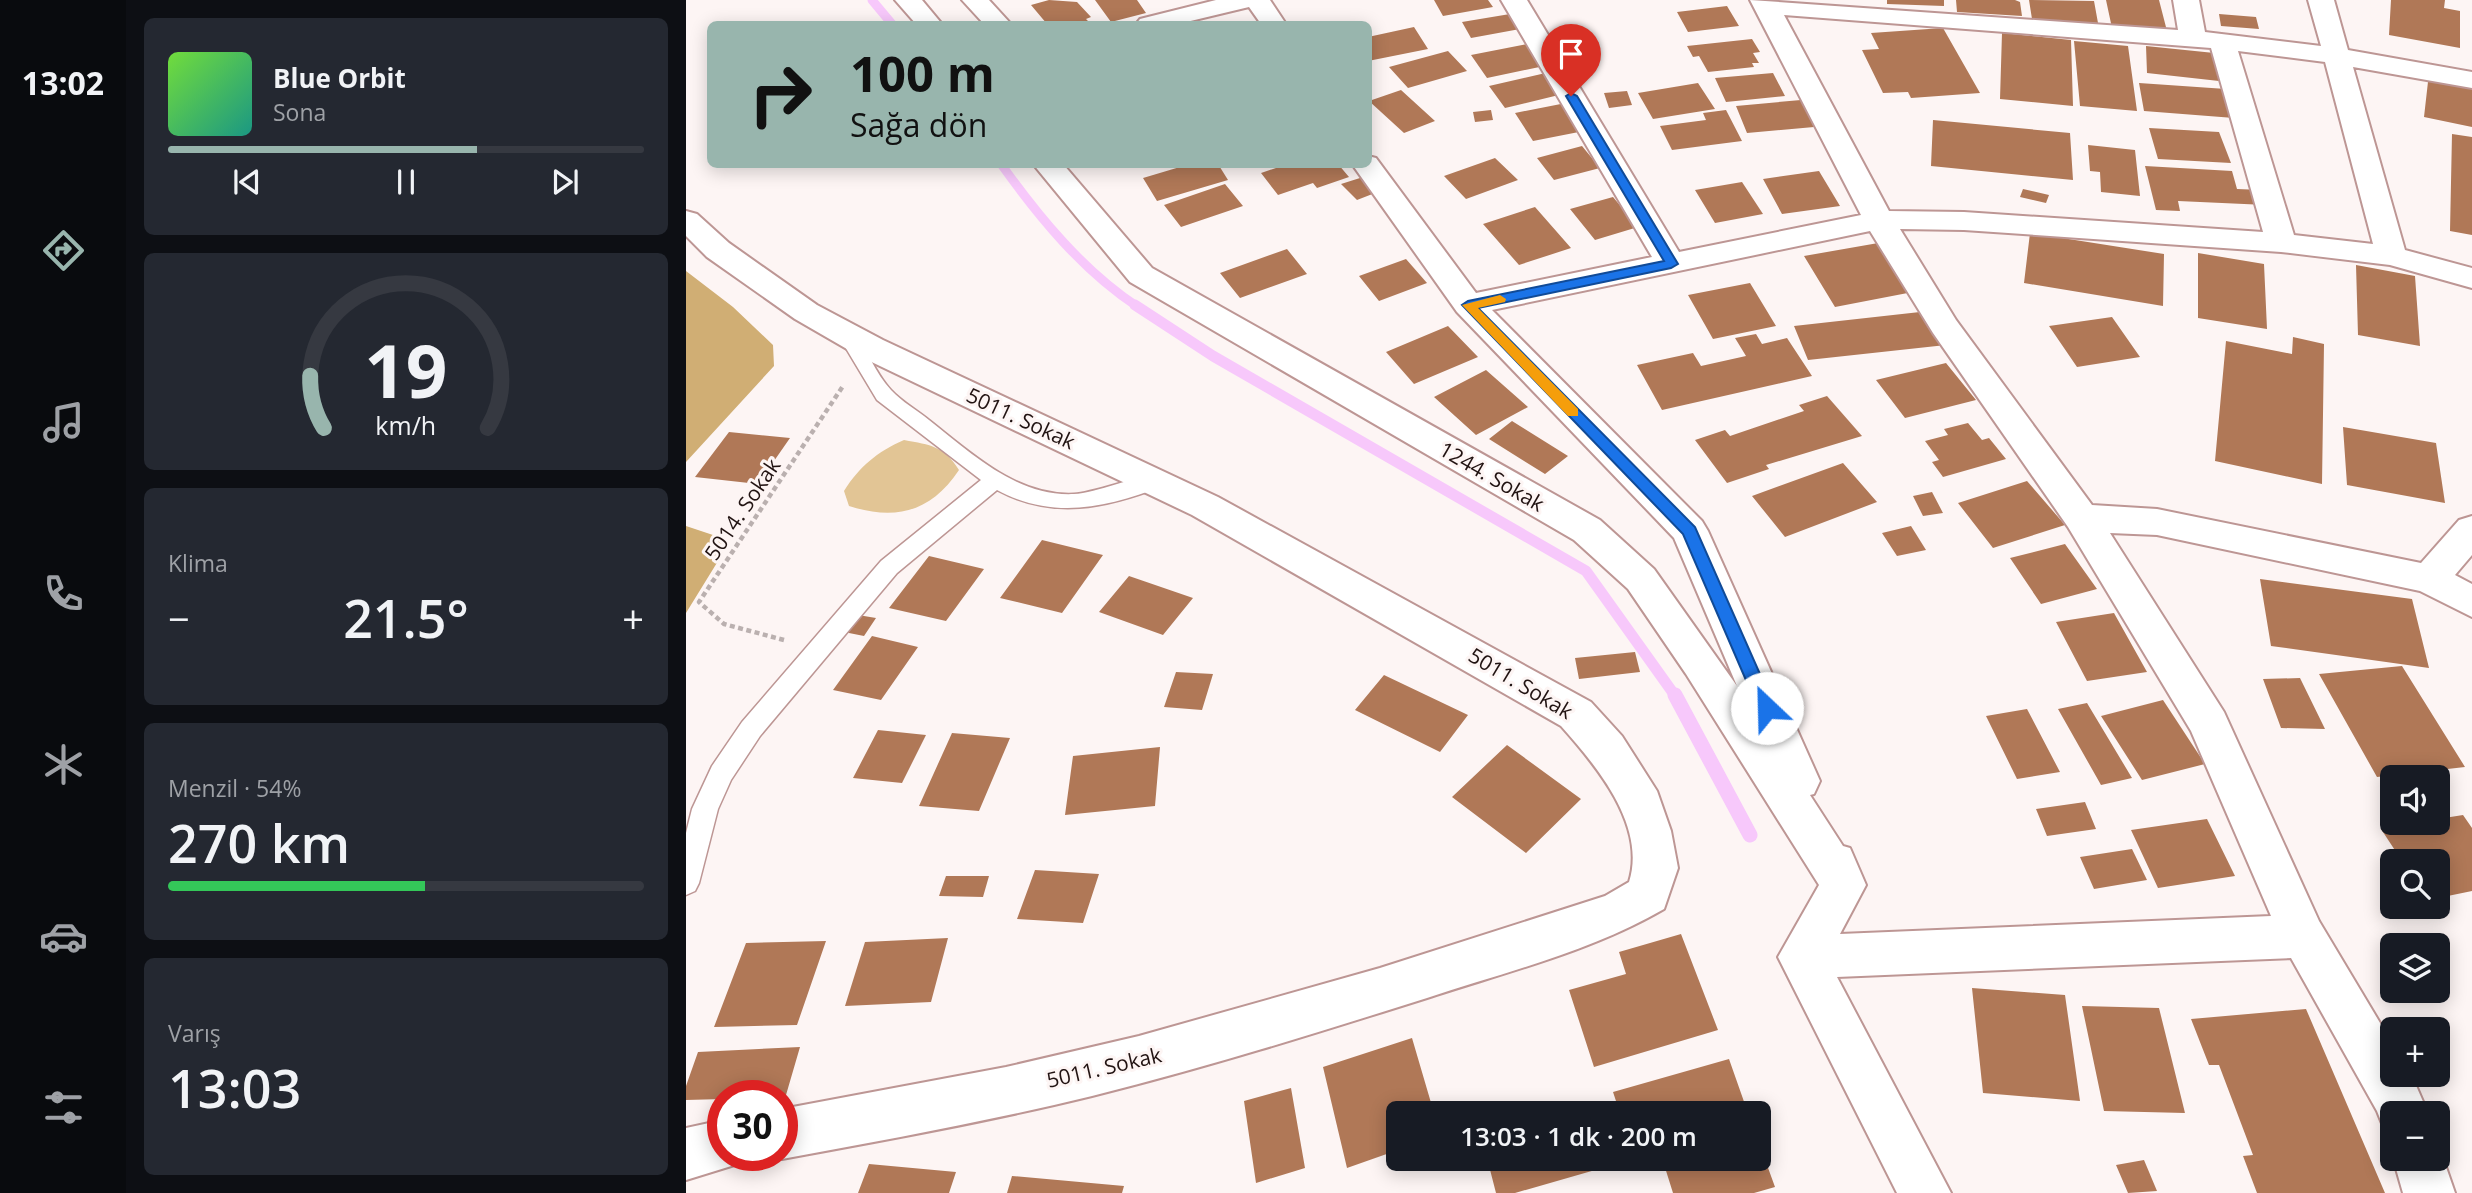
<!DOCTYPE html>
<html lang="tr">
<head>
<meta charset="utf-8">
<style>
	:root { --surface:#171b24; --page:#242831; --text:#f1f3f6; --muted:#9ea1a6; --line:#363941; --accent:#98b5ad }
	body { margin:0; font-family:"Open Sans",sans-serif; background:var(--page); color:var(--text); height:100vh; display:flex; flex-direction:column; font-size:26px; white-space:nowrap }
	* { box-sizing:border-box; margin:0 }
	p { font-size:23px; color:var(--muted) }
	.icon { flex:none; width:38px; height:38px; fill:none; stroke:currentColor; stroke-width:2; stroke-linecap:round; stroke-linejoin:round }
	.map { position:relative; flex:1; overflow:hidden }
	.sheet { display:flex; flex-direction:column; gap:18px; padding:18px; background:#0d0f14; width:560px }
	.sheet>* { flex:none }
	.hud { position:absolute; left:21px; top:21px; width:665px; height:147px; border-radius:10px; box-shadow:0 4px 18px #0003; background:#98b5ad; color:#111; overflow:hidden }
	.controls { position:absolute; left:1694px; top:765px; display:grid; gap:14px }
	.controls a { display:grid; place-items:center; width:70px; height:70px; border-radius:10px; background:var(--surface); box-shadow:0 4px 18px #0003; font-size:35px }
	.speed { position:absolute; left:21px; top:1080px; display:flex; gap:14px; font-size:35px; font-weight:700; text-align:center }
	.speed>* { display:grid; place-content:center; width:91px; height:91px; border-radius:50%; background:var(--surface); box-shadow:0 4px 18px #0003; line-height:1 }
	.speed .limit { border:10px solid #d22; background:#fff; color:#111 }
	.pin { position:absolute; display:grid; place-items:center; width:60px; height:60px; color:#fff; margin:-72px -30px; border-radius:50% 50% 50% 0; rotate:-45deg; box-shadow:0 0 7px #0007 }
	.pin .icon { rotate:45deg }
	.me { position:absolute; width:77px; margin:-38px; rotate:336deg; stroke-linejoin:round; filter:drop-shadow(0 0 5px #0008) }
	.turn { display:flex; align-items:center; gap:24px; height:147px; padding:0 28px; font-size:32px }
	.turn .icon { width:91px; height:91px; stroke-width:2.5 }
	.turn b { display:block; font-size:49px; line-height:60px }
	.big { font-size:52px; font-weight:600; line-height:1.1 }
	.sheet .tile { flex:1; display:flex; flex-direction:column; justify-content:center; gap:10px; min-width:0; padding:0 24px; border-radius:10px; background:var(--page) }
	.sheet .dial { align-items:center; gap:0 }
	.dial svg { height:182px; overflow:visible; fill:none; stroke:var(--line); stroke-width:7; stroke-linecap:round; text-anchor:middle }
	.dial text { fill:var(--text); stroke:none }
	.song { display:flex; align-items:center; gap:21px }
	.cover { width:84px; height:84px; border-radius:10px; background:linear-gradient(135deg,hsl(100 70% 55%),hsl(170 70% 35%)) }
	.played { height:7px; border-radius:4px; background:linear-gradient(90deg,var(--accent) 65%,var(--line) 65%) }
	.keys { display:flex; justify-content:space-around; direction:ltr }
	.heat { display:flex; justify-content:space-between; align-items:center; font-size:38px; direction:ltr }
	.charge { height:10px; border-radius:5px; background:linear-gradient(90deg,#34c759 54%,var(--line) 0) }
	.trip { position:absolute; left:700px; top:1101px; width:385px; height:70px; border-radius:10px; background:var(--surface); box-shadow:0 4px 18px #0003; font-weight:600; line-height:70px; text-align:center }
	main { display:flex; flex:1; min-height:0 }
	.tab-bar { display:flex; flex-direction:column; width:126px; justify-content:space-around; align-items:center; background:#090b0e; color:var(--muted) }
	.tab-bar .icon { width:49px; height:49px }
	.tab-bar .on { color:var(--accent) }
	.tab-bar b { font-size:32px; color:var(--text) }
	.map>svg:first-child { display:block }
	.green { fill:#e2c595 }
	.forest { fill:#d0ae74 }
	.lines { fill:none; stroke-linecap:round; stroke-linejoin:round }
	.stream-far2 { stroke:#f7c8fb; stroke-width:9 }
	.stream-far1 { stroke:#f7c8fb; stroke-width:11 }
	.stream { stroke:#f7c8fb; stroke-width:15 }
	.building { fill:#b07857 }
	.lane-casing { stroke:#bd9694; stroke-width:3 }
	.street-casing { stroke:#bd9694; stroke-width:4 }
	.path { stroke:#bab0af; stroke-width:4.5; stroke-dasharray:5 3.5; stroke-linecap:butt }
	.lane { fill:#fff; fill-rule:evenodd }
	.street { fill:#fff; fill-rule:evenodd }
	.route { fill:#1a73e8; stroke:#114b97; stroke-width:2 }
	.slow { fill:#f59e0b }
	.labels { text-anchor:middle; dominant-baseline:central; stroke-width:6; stroke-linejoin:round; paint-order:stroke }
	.street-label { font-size:21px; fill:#211312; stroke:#fdf5f4 }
</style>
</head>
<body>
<main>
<nav class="tab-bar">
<b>13:02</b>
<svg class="icon on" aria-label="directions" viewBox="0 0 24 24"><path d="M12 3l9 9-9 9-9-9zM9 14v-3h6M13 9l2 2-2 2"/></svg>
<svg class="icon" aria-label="music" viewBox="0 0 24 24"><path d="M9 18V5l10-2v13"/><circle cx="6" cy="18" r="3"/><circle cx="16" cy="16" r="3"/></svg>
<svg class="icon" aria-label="phone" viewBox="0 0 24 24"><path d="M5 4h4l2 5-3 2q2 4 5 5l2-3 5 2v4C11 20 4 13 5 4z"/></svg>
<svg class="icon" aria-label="climate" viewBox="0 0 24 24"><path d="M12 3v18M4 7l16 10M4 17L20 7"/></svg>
<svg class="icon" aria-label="car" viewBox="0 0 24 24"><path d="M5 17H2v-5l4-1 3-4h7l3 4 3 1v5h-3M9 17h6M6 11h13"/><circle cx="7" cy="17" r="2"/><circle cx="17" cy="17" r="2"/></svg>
<svg class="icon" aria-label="filters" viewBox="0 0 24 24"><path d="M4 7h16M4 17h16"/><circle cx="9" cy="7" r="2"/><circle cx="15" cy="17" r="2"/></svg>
</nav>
<section class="sheet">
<div class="tile">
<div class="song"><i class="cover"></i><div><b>Blue Orbit</b><p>Sona</p></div></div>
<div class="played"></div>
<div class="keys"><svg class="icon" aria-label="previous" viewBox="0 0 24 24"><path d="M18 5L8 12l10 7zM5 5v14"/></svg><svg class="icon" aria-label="pause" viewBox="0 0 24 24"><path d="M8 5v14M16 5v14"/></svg><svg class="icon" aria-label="next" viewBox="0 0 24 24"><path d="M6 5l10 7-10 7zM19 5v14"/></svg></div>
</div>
<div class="tile dial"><svg viewBox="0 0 100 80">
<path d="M14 69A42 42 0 1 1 86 69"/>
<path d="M14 69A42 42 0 0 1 8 46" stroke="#98b5ad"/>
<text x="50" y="56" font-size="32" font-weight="700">19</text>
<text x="50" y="72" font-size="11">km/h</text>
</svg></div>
<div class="tile"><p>Klima</p>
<div class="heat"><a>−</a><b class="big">21.5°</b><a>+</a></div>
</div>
<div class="tile"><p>Menzil · 54%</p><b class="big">270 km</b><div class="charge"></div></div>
<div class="tile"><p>Varış</p><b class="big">13:03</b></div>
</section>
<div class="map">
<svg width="1786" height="1193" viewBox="0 0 1786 1193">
	<rect width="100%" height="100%" fill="#fdf5f4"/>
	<!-- green -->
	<path class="green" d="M218 440C245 445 258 446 273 470 245 512 210 521 163 506L158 491C174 466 191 452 218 440Z"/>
	<!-- forest -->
	<path class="forest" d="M0 271 47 307 87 345 88 366 0 462Z
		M0 526 36 538 37 553 0 613Z"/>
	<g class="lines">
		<!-- stream-far2 -->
		<path class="stream-far2" d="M186 0 206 24
			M315 164C353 217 397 271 452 307"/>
		<!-- stream-far1 -->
		<path class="stream-far1" d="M449 305 527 356 900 571 990 697"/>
		<!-- stream -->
		<path class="stream" d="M989 695 1064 835"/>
	</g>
	<!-- building -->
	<path class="building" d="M363 0 391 2 405 17 400 19 405 24H361L345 5Z
		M409 0H451L460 13 425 22Z
		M748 0H802L807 7 757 16Z
		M1201 0H1258V6L1201 4Z
		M1270 0H1329L1334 2 1336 16 1271 12Z
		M1343 0 1408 1 1412 23 1346 19Z
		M1420 0H1473L1481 31 1426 28Z
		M1705 0H1759L1758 8 1774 11V48L1703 35Z
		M1041 6 1053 26 1002 32 991 12Z
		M824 14 834 29 785 38 776 22Z
		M1533 14 1570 17 1573 29 1535 26Z
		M728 27 742 49 682 61V37Z
		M1257 28 1294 93 1225 98 1222 92 1197 93 1176 50 1193 49 1185 33Z
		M1316 33 1385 40 1387 106 1314 99Z
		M1066 39 1074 52 1067 53 1073 63H1066L1068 67 1022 72 1013 56 1007 57 1001 46Z
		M1388 41 1442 46 1451 111 1394 106Z
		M846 43 863 65 801 78 785 55Z
		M1460 46 1538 54 1542 82 1461 73Z
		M762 51 781 71 722 88 703 67Z
		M864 72 881 93 819 108 803 86Z
		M1087 73 1099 96 1040 102 1029 78Z
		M1743 73 1786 82V127L1738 117Z
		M1012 83 1029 109 967 119 952 93Z
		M1453 83 1540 89 1548 118 1458 111Z
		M715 90 749 121 718 133 683 101Z
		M941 91 946 105 923 108 918 93Z
		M1115 100 1128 127 1061 133 1050 106Z
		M885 102 903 130 847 141 829 113Z
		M805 110 807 120 789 122 787 112Z
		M1040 110 1056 141 986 150 974 126 1020 120 1017 113Z
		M1247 120 1384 133 1387 180 1245 166Z
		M1463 128 1533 132 1545 163 1472 159Z
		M1766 134 1786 137V235L1764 231Z
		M1402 145 1449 150 1454 196 1415 192 1414 172 1404 171Z
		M896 146 914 168 868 180 851 158Z
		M809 158 832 180 780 199 758 176Z
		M504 164H532L542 180 471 201 457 178Z
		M602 164H652L663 177 631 188 627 183 592 195 575 173Z
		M1459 166 1546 171 1551 189 1576 190 1580 205 1492 201 1494 211 1470 210Z
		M1133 171 1154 206 1096 214 1077 179Z
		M674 178 689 193 671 200 655 184Z
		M1056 182 1077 214 1029 223 1009 190Z
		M539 184 557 206 495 227 478 205Z
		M1337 189 1363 195 1360 203 1334 197Z
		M927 197 952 227 909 240 884 209Z
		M849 207 885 248 833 265 797 224Z
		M1344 233 1478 254 1477 306 1338 283Z
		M1198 242 1232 291 1149 307 1118 256Z
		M601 249 621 274 554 298 534 273Z
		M1512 253 1578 264 1581 329 1512 318Z
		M720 259 741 283 693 301 673 276Z
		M1670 265 1729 276 1734 346 1672 335Z
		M1064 283 1090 326 1027 339 1002 295Z
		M1243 311 1260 345 1122 360 1108 326Z
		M1426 317 1454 357 1391 367 1363 326Z
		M762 326 792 357 728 384 700 352Z
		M1070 334 1076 344 1101 338 1126 376 976 410 951 365 1007 353 1015 366 1060 356 1049 338Z
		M1607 337 1638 344 1636 484 1529 461 1540 341 1606 354Z
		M1260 363 1290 400 1219 418 1190 380Z
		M800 370 842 407 790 435 748 397Z
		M1141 396 1176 436 1080 465 1083 469 1041 483 1009 440 1039 430 1044 436 1118 411 1113 405Z
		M826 421 882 456 859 474 803 439Z
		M1282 423 1296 440 1303 438 1320 459 1257 477 1246 462 1253 460 1239 441 1262 435 1258 429Z
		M1657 427 1750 443 1759 503 1661 485Z
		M43 432 104 438 72 484 9 477Z
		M1157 463 1191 502 1099 537 1066 496Z
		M1341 481 1379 525 1307 548 1272 503Z
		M1246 492 1257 513 1237 516 1227 496Z
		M1225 526 1240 550 1211 556 1196 533Z
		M356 540 417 555 376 613 314 598Z
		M1379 544 1411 589 1355 604 1324 558Z
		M243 556 298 569 260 621 203 608Z
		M443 576 507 598 477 635 413 612Z
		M1574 579 1726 599 1743 668 1585 646Z
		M1428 613 1461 672 1401 681 1370 622Z
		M166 614 190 618 178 636 153 631Z
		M186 636 232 647 195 700 147 690Z
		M949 652 954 672 893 679 889 658Z
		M1716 666 1779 767 1691 777 1633 674Z
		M490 672 527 674 516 710 478 707Z
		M698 675 782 715 754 752 669 710Z
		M1614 678 1639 729 1595 728 1577 679Z
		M1477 700 1519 764 1456 780 1415 716Z
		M1401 703 1446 778 1415 785 1372 709Z
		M1341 709 1374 772 1331 779 1300 716Z
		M192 730 240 735 216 783 167 778Z
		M266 733 324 738 293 811 233 806Z
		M821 745 895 799 840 853 766 797Z
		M474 747 469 806 379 815 387 756Z
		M1399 802 1410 829 1361 836 1350 809Z
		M1777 815 1786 828V891L1752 898V861H1716L1695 829 1752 822V819Z
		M1521 819 1549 876 1472 888 1445 830Z
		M1446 849 1461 880 1408 889 1394 857Z
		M349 870 413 874 397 923 331 919Z
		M260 876H303L297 897 253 896Z
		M995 934 1032 1030 908 1067 883 990 940 974 933 952Z
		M262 938 245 1002 159 1006 179 942Z
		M140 941 111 1025 28 1027 60 943Z
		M1286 988 1379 995 1394 1101 1297 1093Z
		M1396 1006 1473 1008 1499 1113 1418 1111Z
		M1620 1009 1699 1193H1571L1557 1156 1567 1155 1533 1065H1523L1505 1019Z
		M726 1038 748 1113H712V1150L661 1168 637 1067Z
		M114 1047 100 1095 37 1096V1099L0 1100V1086L12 1052Z
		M1043 1059 1062 1113H934L927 1092Z
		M605 1088 619 1168 570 1183 558 1101Z
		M1073 1143 1089 1187 1068 1193H987L976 1158H1073Z
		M801 1158H936L937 1162 829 1193H810Z
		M1458 1160 1471 1191 1442 1193 1430 1165Z
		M183 1164 270 1172 263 1193H172Z
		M326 1176 438 1186 436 1193H321Z"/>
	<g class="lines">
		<!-- lane casing -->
		<g class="lane-casing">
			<path id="lane" d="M162 329 169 331C181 350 189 373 205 390 216 402 231 410 243 420 285 453 331 497 388 494 412 493 461 471 477 476L480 481 477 486C420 508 367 520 311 490L211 573 74 736 45 780 32 809 13 883 9 891 0 895V833L6 809 26 766 56 722 195 561 295 480 191 400 152 335Z"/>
		</g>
		<!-- street casing -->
		<g class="street-casing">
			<path id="street" d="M209 0H236L256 24H230Z
				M276 0H303L325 24H298Z
				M530 0H584L600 24H575L563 7 492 24H450L454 19Z
				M815 0H841L993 252 1175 215 1064 0 1492 30 1487 0H1513L1519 32 1635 46 1622 0H1648L1662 50 1786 72V88L1667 67 1719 250 1786 268V288L1704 265 1595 252 1278 230 1214 229 1270 320 1406 505 1471 509 1735 563 1773 520 1786 516V555L1769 575 1786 584V617L1734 591 1471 535 1424 533 1538 712 1633 921 1706 1043V1074H1725L1742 1113H1706V1134L1699 1131 1691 1111 1605 958 1151 977 1265 1193H1211L1092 957 1133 885 1000 674 942 589 888 540 444 282 347 164H377L466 268 914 520 968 569 1051 686 988 538 771 312 666 164H682V156L690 158 790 293 966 257ZM1098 15 1525 48 1577 232 1278 212 1203 211ZM1552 51 1639 62 1687 244 1608 235ZM1184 231 1247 333 1382 527 1505 731 1585 916 1154 934 1180 885 1164 848 1157 846 1124 795 1128 794 1134 781 1022 531 1016 521 806 310Z
				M0 211 11 214 43 243 131 305 197 340 532 497 905 702 936 736 971 791 985 831 992 868 978 909C906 951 820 972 741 998 630 1033 519 1068 406 1096 304 1121 200 1140 96 1159L86 1155H96V1109L320 1067 453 1036 694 968 919 896 943 882C961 826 910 765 875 726L506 515 173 356 109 319 21 257 0 236Z
				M37 1120V1155H58L55 1163 0 1180V1128Z
				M1752 1144 1769 1193H1717L1707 1158H1752Z"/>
		</g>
		<!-- path -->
		<path class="path" d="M98 640 38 624 13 602 157 386"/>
		<!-- lane -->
		<use href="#lane" class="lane"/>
		<!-- street -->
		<use href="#street" class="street"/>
	</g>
	<!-- route -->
	<path class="route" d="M885 93 891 96 992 264 985 268 792 308 1009 527 1089 708 1081 715 1072 708 997 534 776 305 782 301 978 261 880 96Z"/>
	<!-- slow -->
	<path class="slow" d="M814 295 820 299 819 302 792 308 892 409V416H882L776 305Z"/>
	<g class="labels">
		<!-- street labels -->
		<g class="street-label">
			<text transform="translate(335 418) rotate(25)">5011. Sokak</text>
			<text transform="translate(806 476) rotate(30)">1244. Sokak</text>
			<text transform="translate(56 509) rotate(-56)">5014. Sokak</text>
			<text transform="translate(835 683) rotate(31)">5011. Sokak</text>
			<text transform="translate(418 1067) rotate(-13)">5011. Sokak</text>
		</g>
	</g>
</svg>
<div class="controls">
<a><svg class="icon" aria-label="sound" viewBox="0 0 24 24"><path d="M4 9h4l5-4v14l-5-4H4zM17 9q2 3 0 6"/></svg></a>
<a><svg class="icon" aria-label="search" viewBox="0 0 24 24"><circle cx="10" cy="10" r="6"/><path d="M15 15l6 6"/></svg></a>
<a><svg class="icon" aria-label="layers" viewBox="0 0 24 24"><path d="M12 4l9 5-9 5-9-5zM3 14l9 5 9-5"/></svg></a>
<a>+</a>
<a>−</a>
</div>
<div class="speed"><div class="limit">30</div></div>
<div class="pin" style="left:885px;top:96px;background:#d93025"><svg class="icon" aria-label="arrive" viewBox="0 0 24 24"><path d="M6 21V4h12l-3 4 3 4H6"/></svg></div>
<svg class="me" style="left:1081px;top:708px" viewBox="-20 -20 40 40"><circle r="19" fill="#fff"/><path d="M0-13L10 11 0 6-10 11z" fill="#1a73e8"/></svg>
<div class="trip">13:03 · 1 dk · 200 m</div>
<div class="hud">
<div class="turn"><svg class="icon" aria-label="right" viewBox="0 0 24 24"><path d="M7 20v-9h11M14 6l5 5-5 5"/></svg><div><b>100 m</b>Sağa dön</div></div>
</div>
</div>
</main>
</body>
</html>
